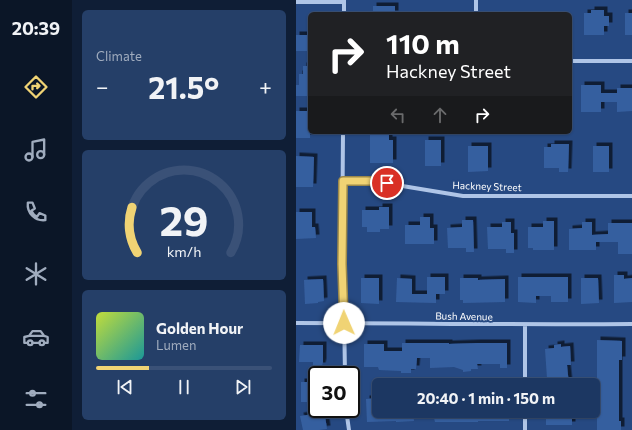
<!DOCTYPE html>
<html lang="en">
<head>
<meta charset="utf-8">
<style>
	:root { --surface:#1c3762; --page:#253f68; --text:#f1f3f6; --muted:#a0acbe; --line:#3a5177; --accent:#f0d374 }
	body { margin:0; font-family:Commissioner,sans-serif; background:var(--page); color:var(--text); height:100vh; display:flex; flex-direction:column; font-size:15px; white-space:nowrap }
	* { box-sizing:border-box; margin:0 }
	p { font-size:13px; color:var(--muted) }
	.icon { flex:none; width:22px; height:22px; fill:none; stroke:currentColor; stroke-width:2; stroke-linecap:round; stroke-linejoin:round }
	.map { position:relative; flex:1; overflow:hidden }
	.sheet { display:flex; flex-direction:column; gap:10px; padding:10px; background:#0f1e36; width:224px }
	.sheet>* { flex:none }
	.banner { position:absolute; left:12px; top:12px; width:264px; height:122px; border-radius:6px; box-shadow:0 1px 3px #0004,0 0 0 1px var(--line); background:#202124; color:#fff; overflow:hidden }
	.speed { position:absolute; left:12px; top:366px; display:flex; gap:8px; font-size:20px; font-weight:700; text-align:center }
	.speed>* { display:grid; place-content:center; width:52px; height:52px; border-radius:50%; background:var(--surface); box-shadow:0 1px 3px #0004,0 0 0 1px var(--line); line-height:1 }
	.speed .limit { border:2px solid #111; border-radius:6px; background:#fff; color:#111 }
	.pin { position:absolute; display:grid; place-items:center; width:34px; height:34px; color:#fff; margin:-17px; border:2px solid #fff; border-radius:50%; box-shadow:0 1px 4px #0007 }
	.me { position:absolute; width:44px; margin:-22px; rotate:359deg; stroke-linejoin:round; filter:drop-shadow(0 0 3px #0008) }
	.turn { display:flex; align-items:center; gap:14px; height:84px; padding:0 12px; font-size:18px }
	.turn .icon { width:52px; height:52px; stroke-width:2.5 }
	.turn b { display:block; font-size:28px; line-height:34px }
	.lanes { display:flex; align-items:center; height:38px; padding:0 12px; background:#0003; justify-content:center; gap:20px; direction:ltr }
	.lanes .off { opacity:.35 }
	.big { font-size:30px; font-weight:700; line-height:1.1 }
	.sheet .tile { flex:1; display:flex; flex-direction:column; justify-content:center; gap:6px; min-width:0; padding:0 14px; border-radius:6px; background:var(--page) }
	.sheet .dial { align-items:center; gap:0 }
	.dial svg { height:104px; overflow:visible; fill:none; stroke:var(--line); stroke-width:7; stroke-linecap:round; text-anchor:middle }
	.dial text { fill:var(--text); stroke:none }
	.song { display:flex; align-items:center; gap:12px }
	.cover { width:48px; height:48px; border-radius:6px; background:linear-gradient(135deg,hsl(70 70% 55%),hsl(180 70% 35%)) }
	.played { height:4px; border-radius:2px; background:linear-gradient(90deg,var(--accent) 30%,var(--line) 30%) }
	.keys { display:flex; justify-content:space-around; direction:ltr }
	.heat { display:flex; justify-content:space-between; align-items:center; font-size:22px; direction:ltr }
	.trip { position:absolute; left:76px; top:378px; width:228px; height:40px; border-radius:6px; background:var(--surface); box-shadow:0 1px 3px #0004,0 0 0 1px var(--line); font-weight:700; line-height:40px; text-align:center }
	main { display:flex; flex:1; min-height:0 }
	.tab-bar { display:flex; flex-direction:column; width:72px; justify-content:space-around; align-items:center; background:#0b1627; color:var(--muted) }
	.tab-bar .icon { width:28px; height:28px }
	.tab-bar .selected { color:var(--accent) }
	.tab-bar b { font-size:18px; color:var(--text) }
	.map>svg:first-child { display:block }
	.building { fill:#365f9f; filter:url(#shadow) }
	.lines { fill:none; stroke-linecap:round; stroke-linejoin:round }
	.minor { stroke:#afc5e7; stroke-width:4 }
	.route-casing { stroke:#9c894b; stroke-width:10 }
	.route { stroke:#f0d374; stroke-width:7 }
	.labels { text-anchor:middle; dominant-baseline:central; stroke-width:4; stroke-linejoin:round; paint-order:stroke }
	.street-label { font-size:10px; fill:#fff; stroke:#264982 }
</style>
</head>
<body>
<main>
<nav class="tab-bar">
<b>20:39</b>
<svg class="icon selected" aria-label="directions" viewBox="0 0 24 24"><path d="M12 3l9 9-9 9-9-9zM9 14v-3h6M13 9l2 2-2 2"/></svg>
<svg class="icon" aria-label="music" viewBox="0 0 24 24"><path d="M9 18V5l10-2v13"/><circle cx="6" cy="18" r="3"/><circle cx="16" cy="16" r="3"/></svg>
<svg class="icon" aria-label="phone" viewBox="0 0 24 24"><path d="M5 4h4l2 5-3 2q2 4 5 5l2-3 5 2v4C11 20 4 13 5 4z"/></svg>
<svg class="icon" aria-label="climate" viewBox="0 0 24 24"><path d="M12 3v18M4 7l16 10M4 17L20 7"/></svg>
<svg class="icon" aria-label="car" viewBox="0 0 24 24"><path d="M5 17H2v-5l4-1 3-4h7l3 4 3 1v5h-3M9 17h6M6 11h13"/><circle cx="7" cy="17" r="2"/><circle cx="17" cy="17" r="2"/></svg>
<svg class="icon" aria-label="filters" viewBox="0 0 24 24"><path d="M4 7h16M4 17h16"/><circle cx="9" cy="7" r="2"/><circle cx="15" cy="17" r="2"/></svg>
</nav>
<section class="sheet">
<div class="tile"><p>Climate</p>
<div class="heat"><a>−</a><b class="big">21.5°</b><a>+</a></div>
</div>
<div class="tile dial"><svg viewBox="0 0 100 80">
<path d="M14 69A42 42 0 1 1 86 69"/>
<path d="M14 69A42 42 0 0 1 10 34" stroke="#f0d374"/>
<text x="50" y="56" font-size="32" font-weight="700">29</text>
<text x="50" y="72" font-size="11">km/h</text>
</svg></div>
<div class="tile">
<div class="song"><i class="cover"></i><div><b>Golden Hour</b><p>Lumen</p></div></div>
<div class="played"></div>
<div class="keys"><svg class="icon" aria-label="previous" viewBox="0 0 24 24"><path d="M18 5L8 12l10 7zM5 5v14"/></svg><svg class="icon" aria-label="pause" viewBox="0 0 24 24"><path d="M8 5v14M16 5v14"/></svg><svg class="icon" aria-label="next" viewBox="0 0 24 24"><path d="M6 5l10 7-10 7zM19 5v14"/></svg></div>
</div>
</section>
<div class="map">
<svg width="336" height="430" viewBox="0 0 336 430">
	<defs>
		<filter id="shadow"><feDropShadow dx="3.5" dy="-3.5" stdDeviation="0" flood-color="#0009"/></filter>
	</defs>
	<rect width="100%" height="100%" fill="#264982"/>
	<!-- building -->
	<path class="building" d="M77 6H99V14H77Z
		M295 10H308V16H313V26H308V35H288V13H295Z
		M329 13H336V35H329Z
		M0 35H14V51H0Z
		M7 66H14V96H0V85H3V74H7Z
		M285 85H305V93H321V88H336V111L321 112V102H305V112H285Z
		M0 111H14V138H0Z
		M74 134H93V140H97V163H74Z
		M129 140H145V166H129Z
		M255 144H273L272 172H263V168H248V147H255Z
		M172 146H192V171L172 172Z
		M297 146H313V172H297Z
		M0 156 18 157 17 187H0Z
		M83 207H93V229H84V232H71V227H66V210H83Z
		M0 212H16V227H19L20 238 0 239Z
		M124 217H134V228H138V244H109V225H124Z
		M166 220H177L178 252H170V248H152L151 228 166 227Z
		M247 221H258V250H237V248H232V227H247Z
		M206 222H215V233H218V253H210V249H192L191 227H206Z
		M286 222H296V235L312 234V223H336V254H322V242H300V250H273V229L286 228Z
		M318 275H328V279L336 278V302L318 303Z
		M131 277H149V294H140V303L100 302 101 278 116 279V294H131Z
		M222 277H272V302H255V296H240V303L222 302Z
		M65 278H83V304L65 303Z
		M164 278H182V280L209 279V302L167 303V300H164Z
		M285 278H302L303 303 285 304Z
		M27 279 28 301 22 302V303L9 304 8 280Z
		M301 340 326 341V360H323V421H325V430H301Z
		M106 343H153V344L181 343H211V368H204V364H181L182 369H175V371L167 372V370L158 367 134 368V358H121L120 369H115V373H105V371L83 370 82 367H68V344H88V351H106Z
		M265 344V347L274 346 275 365H271L273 385H250L249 378H251L249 349 258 348V345Z
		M4 345H27V362L26 366H17V362H3Z
		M5 382H21V402H5Z
		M83 398V411H117L118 421 100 422V421L71 422 70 399Z
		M28 409 31 429 23 430H7L4 416 18 414 17 411Z
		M131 411H213V421H182V422H139L138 418H131Z
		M257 411H276V425H250V417H257Z"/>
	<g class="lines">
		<!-- minor -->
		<path class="minor" d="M180 0V14
			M0 2H48
			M48 14V0
			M274 61H336
			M47 132 46 264 48 311 49 375
			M47 181H76L167 196H336
			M0 323C112 323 224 325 336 324
			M229 325V385
			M50 409 53 430
			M229 411V430"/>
	</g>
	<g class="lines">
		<!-- route casing -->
		<g class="route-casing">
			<path id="route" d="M48 323 46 264 47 181H76L91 183"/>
		</g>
		<!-- route -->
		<use href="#route" class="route"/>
	</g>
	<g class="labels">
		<!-- street labels -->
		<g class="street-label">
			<text transform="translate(191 186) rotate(2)">Hackney Street</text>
			<text transform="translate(168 316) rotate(1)">Bush Avenue</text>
		</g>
	</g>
</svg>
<div class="speed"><div class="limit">30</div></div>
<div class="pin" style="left:91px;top:183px;background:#d93025"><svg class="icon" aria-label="arrive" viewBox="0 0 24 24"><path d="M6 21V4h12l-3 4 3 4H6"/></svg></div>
<svg class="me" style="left:48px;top:323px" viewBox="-20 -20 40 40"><circle r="19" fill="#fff"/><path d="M0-13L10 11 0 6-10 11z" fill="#f0d374"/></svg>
<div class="trip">20:40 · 1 min · 150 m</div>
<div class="banner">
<div class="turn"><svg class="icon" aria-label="right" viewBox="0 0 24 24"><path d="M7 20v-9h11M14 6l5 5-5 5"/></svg><div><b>110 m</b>Hackney Street</div></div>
<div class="lanes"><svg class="icon off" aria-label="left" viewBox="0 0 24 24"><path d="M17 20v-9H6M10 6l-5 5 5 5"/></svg><svg class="icon off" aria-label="ahead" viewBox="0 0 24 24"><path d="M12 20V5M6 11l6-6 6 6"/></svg><svg class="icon" aria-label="right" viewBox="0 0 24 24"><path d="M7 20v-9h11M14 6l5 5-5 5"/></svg></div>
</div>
</div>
</main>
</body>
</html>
